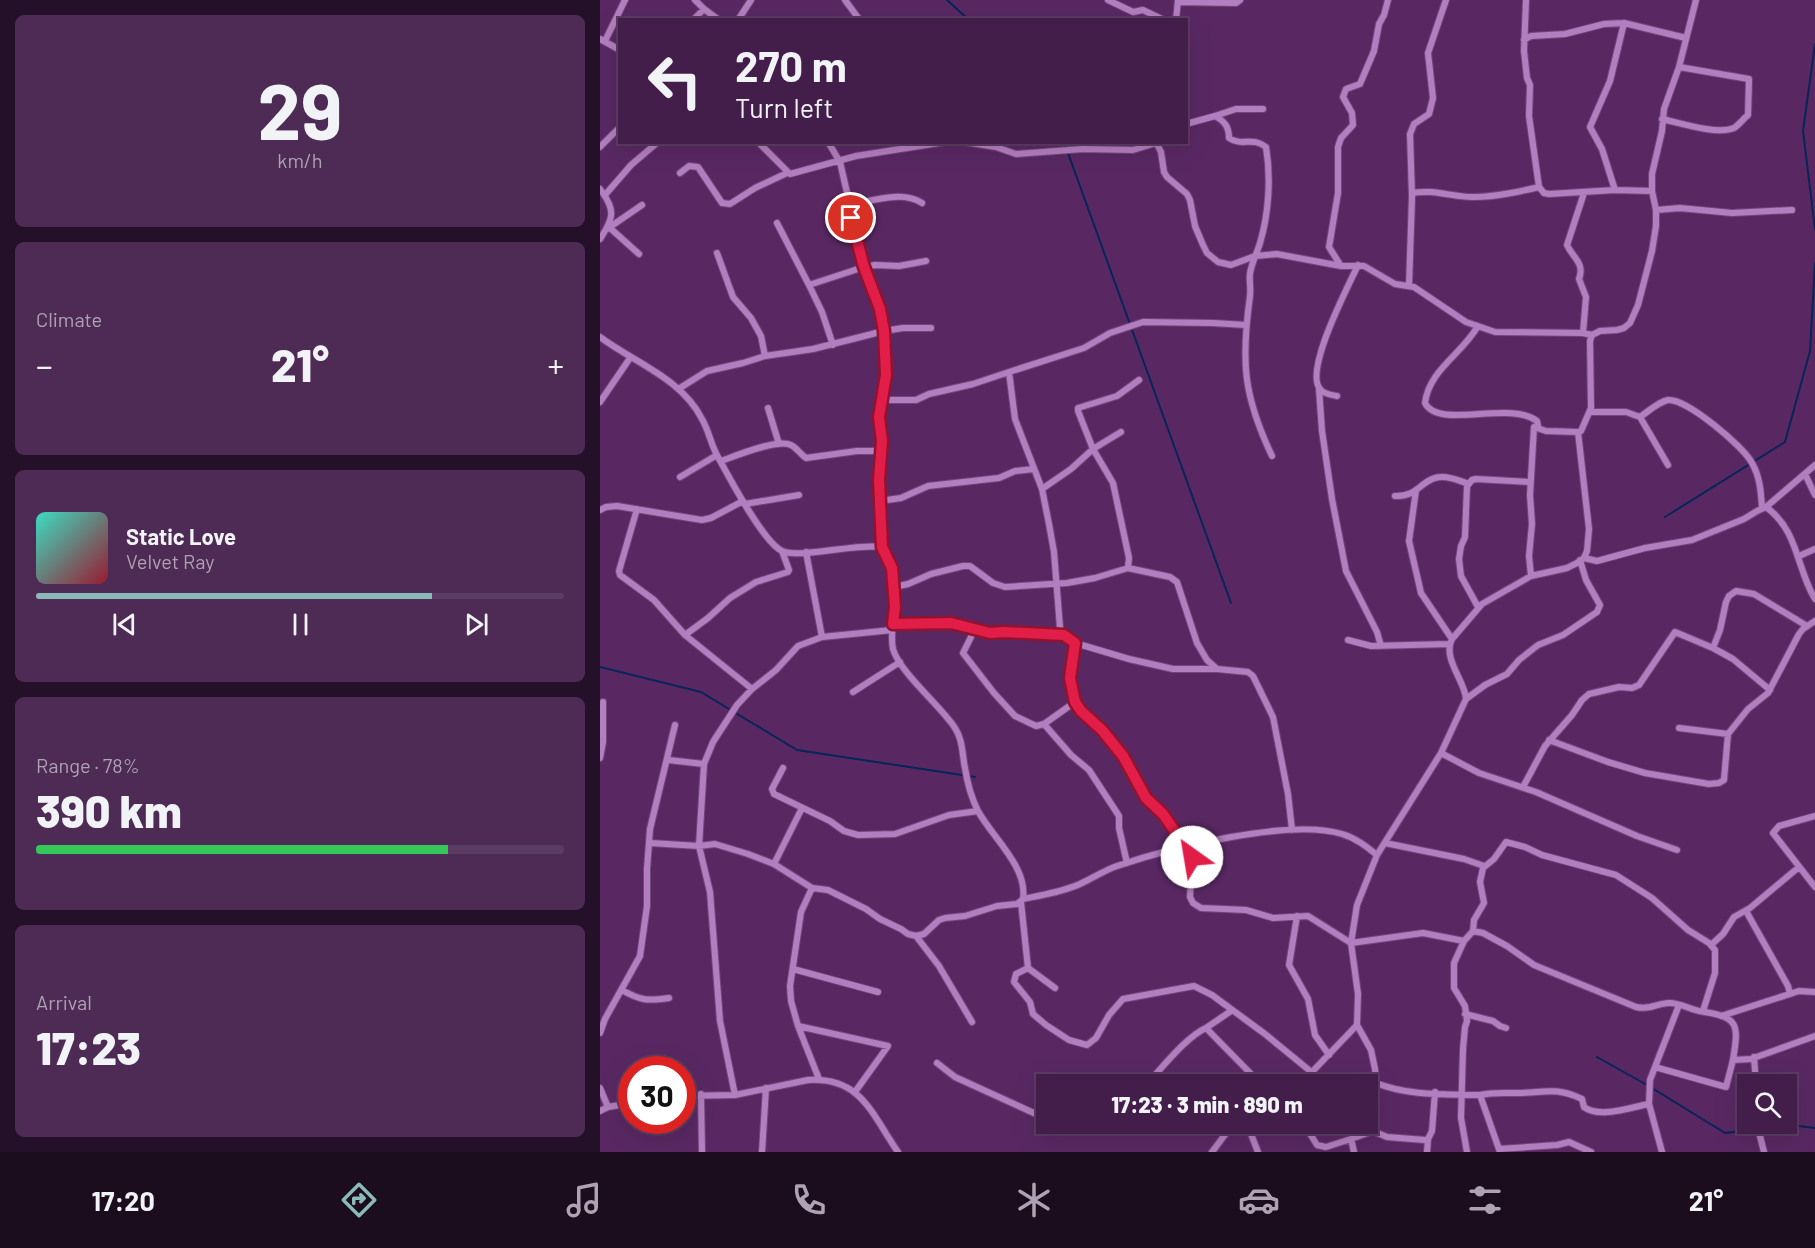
<!DOCTYPE html>
<html lang="en">
<head>
<meta charset="utf-8">
<style>
	:root { --surface:#431e4a; --page:#4d2b54; --text:#f1f3f6; --muted:#afa2b5; --line:#5b3c62; --accent:#8bbbb9 }
	body { margin:0; font-family:Barlow,sans-serif; background:var(--page); color:var(--text); height:100vh; display:flex; flex-direction:column; font-size:22px; white-space:nowrap }
	* { box-sizing:border-box; margin:0 }
	p { font-size:20px; color:var(--muted) }
	.icon { flex:none; width:33px; height:33px; fill:none; stroke:currentColor; stroke-width:2; stroke-linecap:round; stroke-linejoin:round }
	.map { position:relative; flex:1; overflow:hidden }
	.side { display:flex; flex-direction:column; gap:15px; padding:15px; background:#251029; width:600px }
	.side>* { flex:none }
	.top-card { position:absolute; left:18px; top:18px; width:570px; height:126px; border-radius:0px; box-shadow:0 6px 24px #0002,0 0 0 2px var(--line); background:#431e4a; color:var(--text); overflow:hidden }
	.controls { position:absolute; left:1137px; top:1074px; display:grid; gap:12px }
	.controls a { display:grid; place-items:center; width:60px; height:60px; border-radius:0px; background:var(--surface); box-shadow:0 6px 24px #0002,0 0 0 2px var(--line); font-size:30px }
	.speed { position:absolute; left:18px; top:1056px; display:flex; gap:12px; font-size:30px; font-weight:700; text-align:center }
	.speed>* { display:grid; place-content:center; width:78px; height:78px; border-radius:50%; background:var(--surface); box-shadow:0 6px 24px #0002,0 0 0 2px var(--line); line-height:1 }
	.speed .limit { border:9px solid #d22; background:#fff; color:#111 }
	.pin { position:absolute; display:grid; place-items:center; width:51px; height:51px; color:#fff; margin:-26px; border:3px solid #fff; border-radius:50%; box-shadow:0 2px 6px #0007 }
	.me { position:absolute; width:66px; margin:-33px; rotate:328deg; stroke-linejoin:round; filter:drop-shadow(0 0 4px #0008) }
	.turn { display:flex; align-items:center; gap:21px; height:126px; padding:0 18px; font-size:27px }
	.turn .icon { width:78px; height:78px; stroke-width:2.5 }
	.turn b { display:block; font-size:42px; line-height:51px }
	.big { font-size:45px; font-weight:800; line-height:1.1 }
	.side .card { flex:1; display:flex; flex-direction:column; justify-content:center; gap:9px; min-width:0; padding:0 21px; border-radius:9px; background:var(--page) }
	.side .dial { align-items:center; gap:0 }
	.dial b { font-size:78px; line-height:1 }
	.song { display:flex; align-items:center; gap:18px }
	.cover { width:72px; height:72px; border-radius:9px; background:linear-gradient(135deg,hsl(170 70% 55%),hsl(350 70% 35%)) }
	.played { height:6px; border-radius:3px; background:linear-gradient(90deg,var(--accent) 75%,var(--line) 75%) }
	.keys { display:flex; justify-content:space-around; direction:ltr }
	.heat { display:flex; justify-content:space-between; align-items:center; font-size:33px; direction:ltr }
	.charge { height:9px; border-radius:4px; background:linear-gradient(90deg,#34c759 78%,var(--line) 0) }
	.trip { position:absolute; left:436px; top:1074px; width:342px; height:60px; border-radius:0px; background:var(--surface); box-shadow:0 6px 24px #0002,0 0 0 2px var(--line); font-weight:800; line-height:60px; text-align:center }
	.tab-bar { display:flex; height:96px; justify-content:space-around; align-items:center; background:#1b0c1e; color:var(--muted) }
	.tab-bar .icon { width:42px; height:42px }
	.tab-bar .current { color:var(--accent) }
	.tab-bar b { font-size:27px; color:var(--text) }
	main { display:flex; flex:1; min-height:0 }
	.map>svg:first-child { display:block }
	.lines { fill:none; stroke-linecap:round; stroke-linejoin:round }
	.stream { stroke:#062558; stroke-width:2 }
	.minor-casing { stroke:#72477b; stroke-width:8 }
	.minor { stroke:#b37ebf; stroke-width:6 }
	.route-casing { stroke:#92132f; stroke-width:15 }
	.route { stroke:#e11d48; stroke-width:10 }
</style>
</head>
<body>
<main>
<section class="side">
<div class="card dial"><b>29</b><p>km/h</p></div>
<div class="card"><p>Climate</p>
<div class="heat"><a>−</a><b class="big">21°</b><a>+</a></div>
</div>
<div class="card">
<div class="song"><i class="cover"></i><div><b>Static Love</b><p>Velvet Ray</p></div></div>
<div class="played"></div>
<div class="keys"><svg class="icon" aria-label="previous" viewBox="0 0 24 24"><path d="M18 5L8 12l10 7zM5 5v14"/></svg><svg class="icon" aria-label="pause" viewBox="0 0 24 24"><path d="M8 5v14M16 5v14"/></svg><svg class="icon" aria-label="next" viewBox="0 0 24 24"><path d="M6 5l10 7-10 7zM19 5v14"/></svg></div>
</div>
<div class="card"><p>Range · 78%</p><b class="big">390 km</b><div class="charge"></div></div>
<div class="card"><p>Arrival</p><b class="big">17:23</b></div>
</section>
<div class="map">
<svg width="1215" height="1152" viewBox="0 0 1215 1152">
	<rect width="100%" height="100%" fill="#592863"/>
	<g class="lines">
		<!-- stream -->
		<path class="stream" d="M347 0 369 20
			M1215 44 1203 131 1215 229
			M464 142 631 603
			M1065 517 1185 442 1210 351 1215 263
			M0 667 101 692 197 750 375 777
			M997 1057 1047 1085
			M1052 1088 1125 1133 1190 1125 1215 1128"/>
		<!-- minor casing -->
		<g class="minor-casing">
			<path id="minor" d="M95 0 104 9 119 20
				M245 0 259 19
				M508 0 533 12 543 10 564 20
				M926 0 924 51 927 78 930 85 929 116 939 187 944 193 949 194 1015 190 1052 191
				M578 2 636 3 640 0
				M93 20 104 9
				M138 20 151 0
				M576 20 578 0
				M0 39 20 50
				M924 40 931 36 965 34 1004 24 1024 23 1086 38
				M5 41 25 0
				M615 116 636 109H663
				M1062 119C1080 123 1117 135 1134 128 1139 125 1144 118 1148 115L1149 79 1079 67
				M586 124 615 116C624 121 629 126 629 138 643 147 652 136 666 147 671 177 669 213 660 243 657 253 652 262 650 273 649 280 651 288 650 296 641 361 643 395 672 456
				M158 142 190 174 256 156 345 142
				M228 142 240 162 264 267 280 309 284 331 286 375 279 417 282 441 279 480 282 547
				M365 142 396 147 416 154 483 149 533 150 556 143
				M556 142 561 152 564 172 567 177 587 194 590 200 595 226 603 245 607 253 618 262 631 265 655 256 677 254 741 266H764L795 284 814 287 866 322 895 332 983 333 992 335
				M0 147 20 127
				M80 173 89 166 98 167 122 203 130 204 155 188 187 173
				M0 189C16 210 14 218 0 239
				M1015 190 1002 149 990 127 1010 81 1024 23
				M812 193C833 189 852 197 873 197 896 197 918 192 939 187
				M5 195 31 165 58 142
				M249 205C272 201 302 190 322 203
				M1056 210 1080 208 1132 213 1192 210
				M177 223 209 285 264 267 275 265 299 266 326 261
				M10 228 39 254
				M7 229 42 205
				M117 253 133 297 151 318 161 336 165 356
				M741 266 729 247 738 193V147L741 138 753 125 752 113 743 97 746 89 760 84 774 51 779 24 784 15 788 0
				M209 285 222 312 233 345
				M809 286 812 197 810 134 814 124 829 114 833 98 828 53 846 0
				M646 325 613 323 543 322 510 333 484 348 409 372 415 419 442 489 449 524 454 552 460 628 464 635 475 643 470 678 475 702 481 711 502 730 523 756 546 798 563 814 581 840 593 846 590 897 593 903 601 908 646 910 673 918 708 916 751 943 823 933 864 941
				M878 326C862 354 829 370 825 403 838 430 910 400 937 421L938 426 934 427 930 495 932 524 929 556 931 576
				M983 333 986 297 979 279C985 263 973 258 967 245L984 193
				M0 337C35 363 81 378 102 419 109 431 111 445 118 457 129 477 163 542 182 551 200 559 257 543 282 547 292 568 296 584 294 608 294 621 290 636 293 649 300 673 341 706 355 728 363 740 362 754 365 768 367 781 372 799 378 811 392 837 428 867 423 899 443 895 462 892 480 884 493 878 505 870 517 866 570 848 690 818 742 834 756 838 767 847 777 855
				M80 388 107 371 143 363 165 356 213 349 284 331 303 328H331
				M719 389 722 431 732 499 746 571 777 632 781 646
				M737 396C732 395 723 394 720 389 704 370 748 287 758 265
				M281 400H316L329 394 373 384 409 372
				M0 402 30 358
				M168 408 179 444
				M990 412H1026L1040 417 1068 465
				M1040 417C1049 411 1058 402 1068 400 1086 398 1143 446 1152 463 1160 477 1161 492 1162 508
				M934 427 946 431 978 432
				M521 432 493 449 478 411V408L517 396 539 380
				M121 461C135 456 178 438 191 445 197 448 200 454 206 458L257 451H280
				M1205 474 1215 495
				M80 477 117 455
				M442 489 471 469 493 449 513 483 529 558 528 568
				M816 490 809 541 821 593 852 639
				M795 496C817 497 820 482 835 478 846 475 858 480 869 484
				M280 501 301 498 328 486 399 478 415 471 434 469
				M145 504 199 495
				M1166 507 1215 465
				M37 509 19 571 20 575 54 600 85 635 152 689
				M0 510 6 507 17 506 102 520 111 518 143 501
				M206 552 222 637
				M1199 556 1215 549
				M984 558 997 561 1045 548 1092 540 1144 519 1157 511 1166 507C1199 531 1196 568 1215 599
				M294 587 308 584 331 574 363 566H370L393 583 405 587 467 583 495 578 528 568 570 577 577 582 597 643 607 660 617 669 648 672 653 676 673 717 688 794 692 830
				M878 607 861 576 859 559 861 546 865 537 867 486 872 480 876 479 930 482
				M293 624 351 623 390 633 464 635
				M372 629 371 637 363 653 394 693 415 716 436 726 444 724 475 702
				M85 635 108 618 130 598 156 582 188 572 189 570 182 551
				M748 640 771 646 849 644
				M475 643 529 659 573 669H615
				M1113 648 1120 630 1126 602 1129 596 1136 591 1154 594 1207 626
				M253 692 300 662
				M866 699 885 685 907 674 919 660 938 645 963 635 997 612 1000 605 986 580 980 560
				M444 724 471 755 489 770 519 816V828L527 863
				M1079 728 1128 734
				M949 740 1008 762 1045 773 1109 784 1119 783 1124 780 1128 734 1148 709 1168 693 1199 634 1203 629 1215 621
				M841 753 879 773 936 792 1037 836 1077 850
				M0 758 3 742V702
				M68 760 104 764
				M183 768 172 789 174 794 230 821 244 831 258 835 295 834 349 815 378 811
				M923 787 945 746 972 715 982 700 989 694 1019 687 1032 688 1039 685 1075 632 1113 648 1133 659 1170 690
				M1215 816 1179 826 1173 833 1215 887
				M50 843 99 846 115 844 148 854 174 864 212 888 228 890 266 909 280 919 301 929 308 934 316 936 324 934 339 920 345 918 365 916 397 906 417 904 423 899
				M785 843 864 859 884 866
				M174 864 202 808
				M212 888 201 912 190 986 191 1001 198 1026 219 1079
				M421 902 428 968 455 988
				M1146 911 1188 986 1190 994
				M697 916 689 965 708 999 715 1035 729 1055
				M873 932 874 920 884 903 880 882 883 868 894 859 906 842 925 847 942 855 1016 875 1052 898 1088 930 1109 943 1115 950V973L1103 1011
				M316 936 339 966 372 1022
				M1111 945 1123 934 1134 917 1150 908 1199 867
				M428 968 416 974 414 982 430 1002 433 1014 446 1025 469 1040 487 1045 496 1038 509 1015 523 999 594 986 612 995 665 1034 726 1084
				M193 969 278 992
				M22 990C41 1001 48 1001 69 998
				M865 1014 893 1021 900 1026 906 1028
				M1121 1016 1199 991 1215 992
				M198 1026 288 1046 255 1092
				M606 1028 631 1011
				M0 1033 5 1019 40 956 47 906V869L50 829 75 725
				M1154 1057 1156 1084
				M337 1063 355 1077 447 1119
				M1055 1067 1126 1087 1133 1060
				M711 1073 757 1025
				M547 1084C561 1069 587 1036 606 1028L653 1076 666 1084
				M0 1088 8 1107
				M774 1089 768 1120 773 1131 787 1137 825 1140 828 1139 832 1131 835 1092
				M101 1094 102 1152
				M135 1095 120 1021 110 892 99 846 104 764 113 742 137 705 152 689 176 670 198 646 222 637 292 630
				M880 1095C892 1092 904 1093 917 1093 944 1093 955 1086 982 1099L984 1107C1000 1119 1031 1107 1049 1104
				M82 1096 135 1095 208 1080C262 1077 272 1115 298 1152
				M0 1111 8 1107 32 1103
				M460 1124H467
				M483 1124 496 1131 506 1124
				M641 1124 651 1134 658 1152
				M704 1124 717 1145 726 1147 751 1139 754 1152
				M1157 1124 1164 1152
				M751 1139 773 1131
				M899 1149 957 1145 969 1142 991 1152
				M162 1152 166 1088
				M612 1152 633 1124
				M827 1152 828 1139
				M867 1152 861 1118 863 1049 865 1027 867 1021 865 1006 854 988V963L864 941 873 931 883 933 907 946 934 965 1036 1007C1050 1010 1055 1004 1068 1003 1078 1002 1089 1009 1099 1011 1139 1017 1139 1023 1133 1060L1151 1059 1215 1036
				M900 1152 880 1095C845 1094 808 1096 776 1083L775 1069 771 1050 757 1025 758 994 751 943 757 905 777 855 841 753 866 699C865 681 842 658 852 639L882 604 931 576 967 568 977 563 984 558 987 551 989 529 978 432 981 431 991 408 990 341 992 335 1000 331 1017 330 1024 328 1030 323 1038 305 1052 251 1056 226V210L1052 191V174L1062 131 1064 109 1079 67 1096 0
				M1062 1152 1049 1104 1050 1080 1079 1005"/>
		</g>
		<!-- minor -->
		<use href="#minor" class="minor"/>
	</g>
	<g class="lines">
		<!-- route casing -->
		<g class="route-casing">
			<path id="route" d="M251 218 264 267 280 309 284 331 286 375 279 417 282 441 279 480 282 547 292 568 295 607 293 624 351 623 390 633 404 632 464 635 475 643 470 678 475 702 481 711 502 730 523 756 546 798 563 814 581 840 593 846 592 857"/>
		</g>
		<!-- route -->
		<use href="#route" class="route"/>
	</g>
</svg>
<div class="controls">
<a><svg class="icon" aria-label="search" viewBox="0 0 24 24"><circle cx="10" cy="10" r="6"/><path d="M15 15l6 6"/></svg></a>
</div>
<div class="speed"><div class="limit">30</div></div>
<div class="pin" style="left:251px;top:218px;background:#d93025"><svg class="icon" aria-label="arrive" viewBox="0 0 24 24"><path d="M6 21V4h12l-3 4 3 4H6"/></svg></div>
<svg class="me" style="left:592px;top:857px" viewBox="-20 -20 40 40"><circle r="19" fill="#fff"/><path d="M0-13L10 11 0 6-10 11z" fill="#e11d48"/></svg>
<div class="trip">17:23 · 3 min · 890 m</div>
<div class="top-card">
<div class="turn"><svg class="icon" aria-label="left" viewBox="0 0 24 24"><path d="M17 20v-9H6M10 6l-5 5 5 5"/></svg><div><b>270 m</b>Turn left</div></div>
</div>
</div>
</main>
<nav class="tab-bar">
<b>17:20</b>
<svg class="icon current" aria-label="directions" viewBox="0 0 24 24"><path d="M12 3l9 9-9 9-9-9zM9 14v-3h6M13 9l2 2-2 2"/></svg>
<svg class="icon" aria-label="music" viewBox="0 0 24 24"><path d="M9 18V5l10-2v13"/><circle cx="6" cy="18" r="3"/><circle cx="16" cy="16" r="3"/></svg>
<svg class="icon" aria-label="phone" viewBox="0 0 24 24"><path d="M5 4h4l2 5-3 2q2 4 5 5l2-3 5 2v4C11 20 4 13 5 4z"/></svg>
<svg class="icon" aria-label="climate" viewBox="0 0 24 24"><path d="M12 3v18M4 7l16 10M4 17L20 7"/></svg>
<svg class="icon" aria-label="car" viewBox="0 0 24 24"><path d="M5 17H2v-5l4-1 3-4h7l3 4 3 1v5h-3M9 17h6M6 11h13"/><circle cx="7" cy="17" r="2"/><circle cx="17" cy="17" r="2"/></svg>
<svg class="icon" aria-label="filters" viewBox="0 0 24 24"><path d="M4 7h16M4 17h16"/><circle cx="9" cy="7" r="2"/><circle cx="15" cy="17" r="2"/></svg>
<b>21°</b>
</nav>
</body>
</html>
